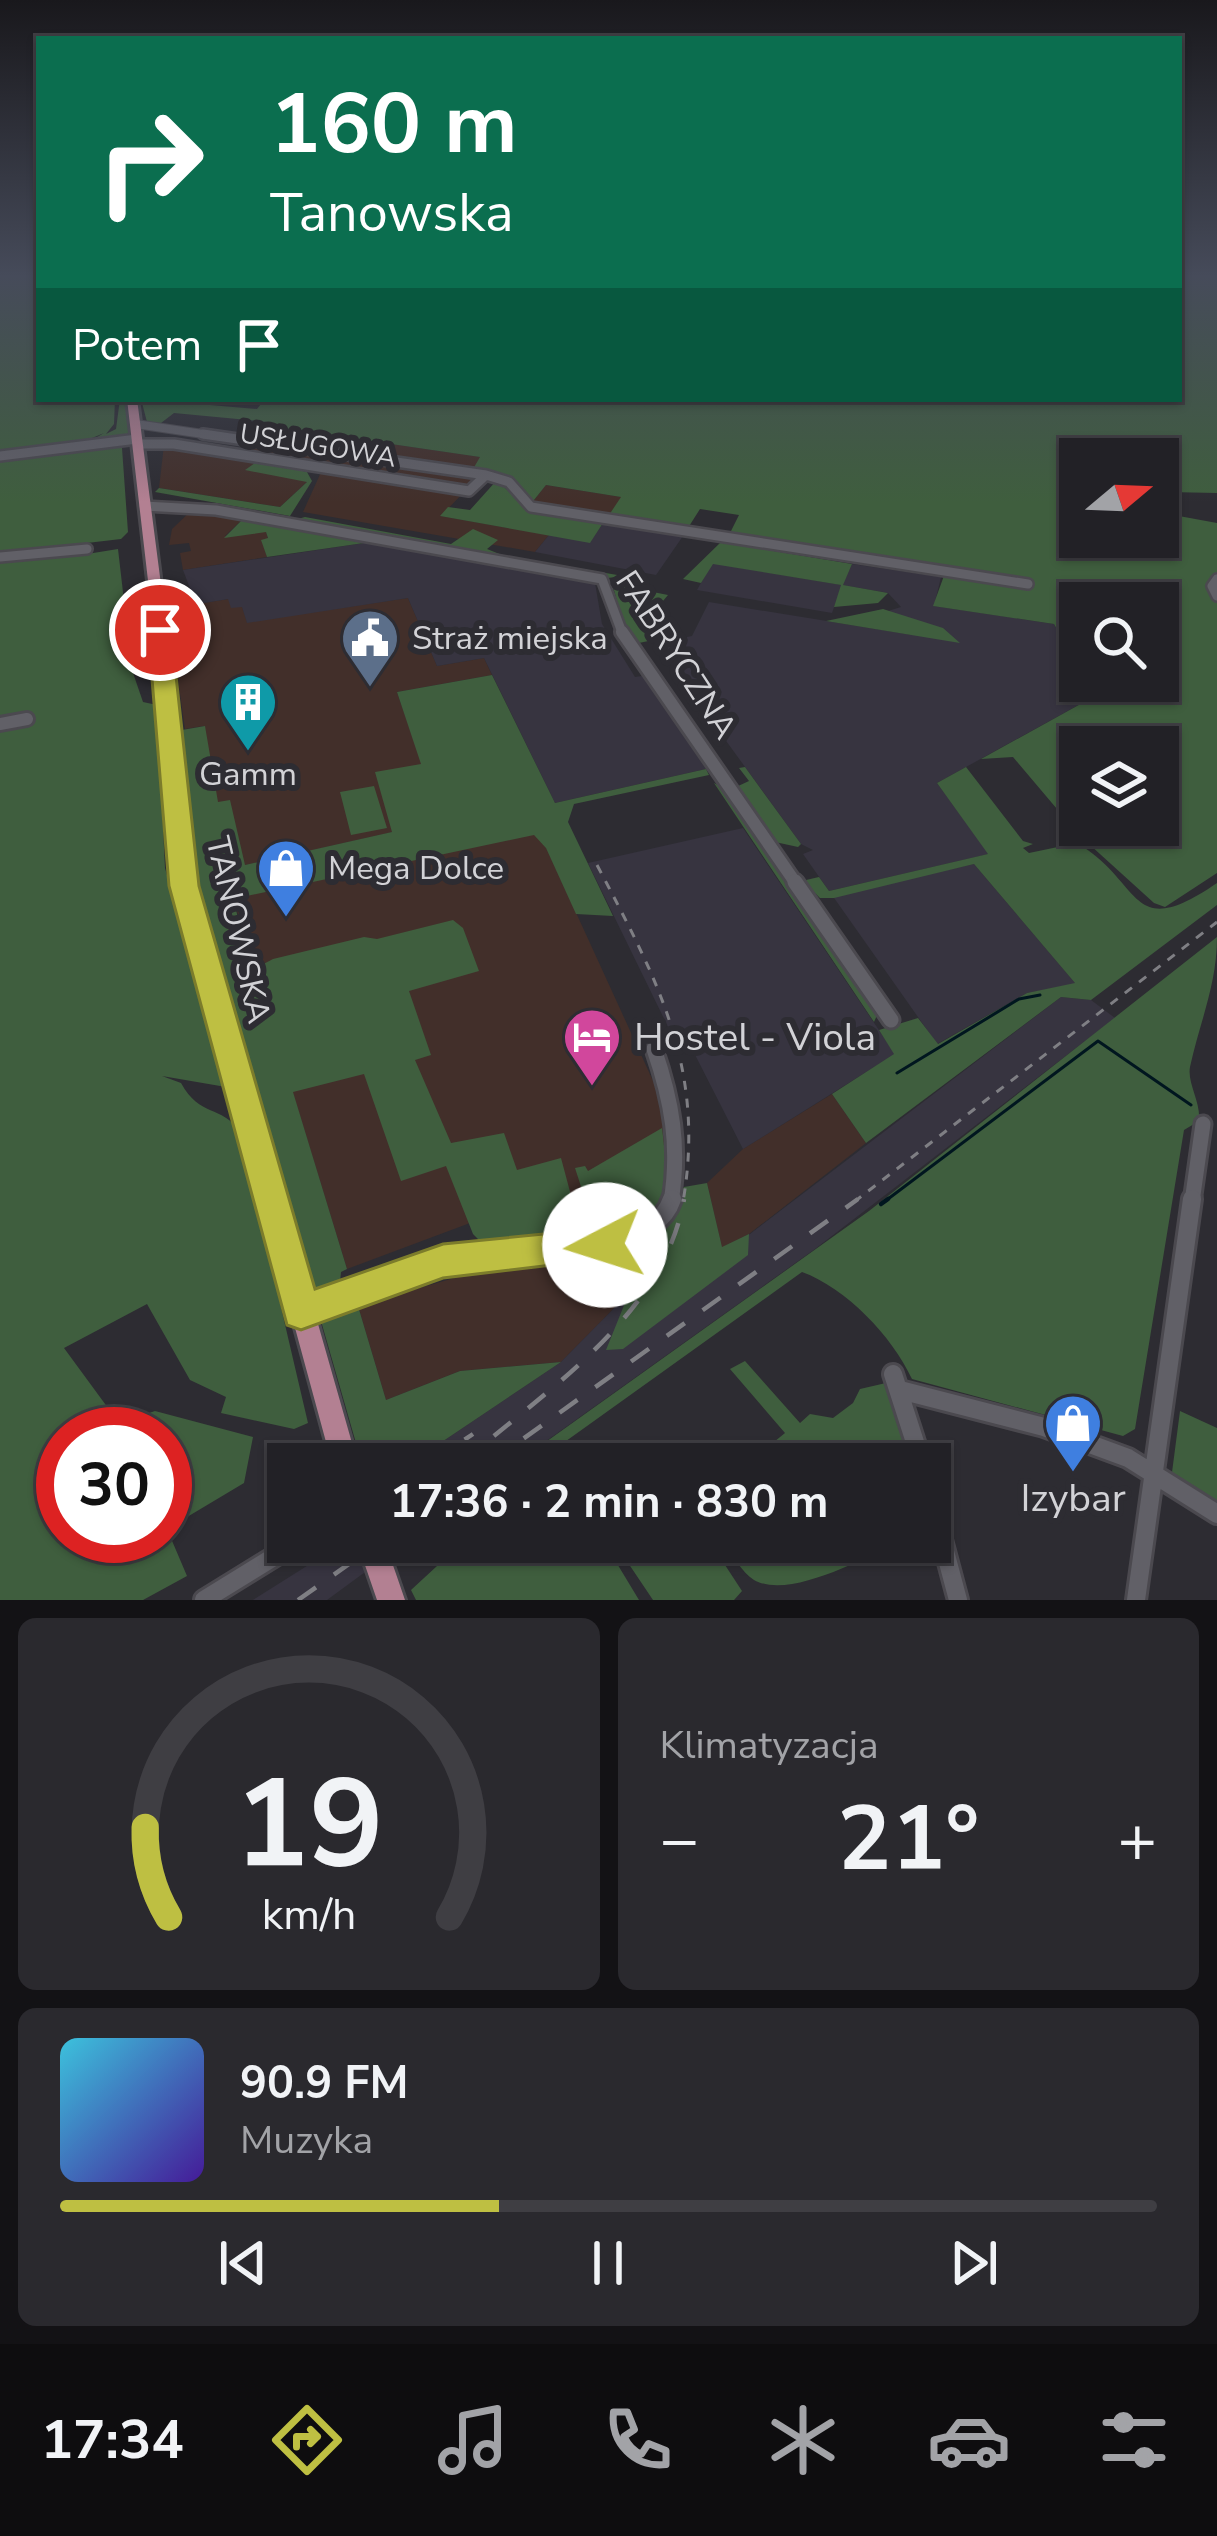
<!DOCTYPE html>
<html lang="pl">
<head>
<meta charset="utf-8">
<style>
	:root { --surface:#222126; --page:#2a292e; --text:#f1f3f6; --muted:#a2a3a7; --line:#3f3e43; --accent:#bebf42 }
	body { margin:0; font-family:"Nunito Sans",sans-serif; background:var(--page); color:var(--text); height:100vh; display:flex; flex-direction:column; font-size:45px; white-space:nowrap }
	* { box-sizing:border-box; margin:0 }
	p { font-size:39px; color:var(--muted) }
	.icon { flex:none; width:66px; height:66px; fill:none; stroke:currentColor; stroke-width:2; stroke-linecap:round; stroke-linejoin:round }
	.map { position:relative; height:1600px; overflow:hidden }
	.drawer { display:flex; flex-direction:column; gap:18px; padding:18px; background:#131215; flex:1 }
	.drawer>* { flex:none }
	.hud { position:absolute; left:36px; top:36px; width:1146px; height:366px; border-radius:0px; box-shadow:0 3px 9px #0004,0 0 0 3px var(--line); background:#0b6e4f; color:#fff; overflow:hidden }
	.needle { width:78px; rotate:71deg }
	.tools { position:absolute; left:1059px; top:438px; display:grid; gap:24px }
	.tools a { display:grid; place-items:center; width:120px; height:120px; border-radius:0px; background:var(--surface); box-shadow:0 3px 9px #0004,0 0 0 3px var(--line); font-size:60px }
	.speed { position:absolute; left:36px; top:1407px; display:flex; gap:24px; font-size:60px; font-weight:700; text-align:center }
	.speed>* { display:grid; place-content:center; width:156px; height:156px; border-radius:50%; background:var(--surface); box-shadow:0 3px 9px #0004,0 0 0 3px var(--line); line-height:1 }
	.speed .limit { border:18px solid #d22; background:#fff; color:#111 }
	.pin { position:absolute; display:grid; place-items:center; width:102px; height:102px; color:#fff; margin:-51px; border:6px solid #fff; border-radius:50%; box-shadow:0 3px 12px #0007 }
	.me { position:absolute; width:132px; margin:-66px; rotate:265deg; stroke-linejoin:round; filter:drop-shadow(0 0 9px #0008) }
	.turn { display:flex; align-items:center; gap:42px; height:252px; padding:0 36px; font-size:54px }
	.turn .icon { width:156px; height:156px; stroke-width:2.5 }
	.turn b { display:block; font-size:84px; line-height:102px }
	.then { display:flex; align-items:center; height:114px; padding:0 36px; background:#0003; gap:24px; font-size:45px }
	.big { font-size:90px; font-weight:700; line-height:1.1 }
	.drawer .widget { flex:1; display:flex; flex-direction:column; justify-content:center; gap:18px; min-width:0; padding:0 42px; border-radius:18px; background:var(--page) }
	.drawer .dial { align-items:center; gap:0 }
	.dial svg { height:312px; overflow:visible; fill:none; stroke:var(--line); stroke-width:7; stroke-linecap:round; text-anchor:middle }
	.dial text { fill:var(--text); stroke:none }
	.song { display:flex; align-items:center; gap:36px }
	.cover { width:144px; height:144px; border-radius:18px; background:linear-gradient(135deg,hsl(190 70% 55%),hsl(260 70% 35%)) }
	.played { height:12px; border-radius:6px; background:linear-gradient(90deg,var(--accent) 40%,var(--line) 40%) }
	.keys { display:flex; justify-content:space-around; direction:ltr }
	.heat { display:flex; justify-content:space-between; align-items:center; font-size:66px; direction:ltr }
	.drawer .tiles { flex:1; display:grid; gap:18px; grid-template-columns:1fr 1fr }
	.widget:last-child { grid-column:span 2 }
	.trip { position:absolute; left:267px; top:1443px; width:684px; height:120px; border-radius:0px; background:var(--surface); box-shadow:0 3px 9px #0004,0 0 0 3px var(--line); font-weight:700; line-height:120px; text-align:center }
	.tab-bar { display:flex; height:192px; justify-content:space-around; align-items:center; background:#0e0d0f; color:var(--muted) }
	.tab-bar .icon { width:84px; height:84px }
	.tab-bar .active { color:var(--accent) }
	.tab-bar b { font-size:54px; color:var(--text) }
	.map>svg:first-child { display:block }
	.commercial { fill:#422f2a }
	.built { fill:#373440 }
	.green { fill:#3f5e3e; fill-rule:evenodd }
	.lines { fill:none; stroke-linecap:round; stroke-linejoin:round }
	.stream-far1 { stroke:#00161f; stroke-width:3 }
	.stream { stroke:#00161f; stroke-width:4.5 }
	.minor-far4-casing { stroke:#4b494f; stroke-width:10 }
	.minor-far3-casing { stroke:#4b494f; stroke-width:14 }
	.minor-far2-casing { stroke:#4b494f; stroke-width:18 }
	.minor-far1-casing { stroke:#4b494f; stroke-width:21 }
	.minor-casing { stroke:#4b494f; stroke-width:24 }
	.major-casing { stroke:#4b494f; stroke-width:6 }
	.minor-far4 { stroke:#616067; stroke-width:8 }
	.minor-far3 { stroke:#616067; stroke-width:9 }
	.minor-far2 { stroke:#616067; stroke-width:12 }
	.minor-far1 { stroke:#616067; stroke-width:15 }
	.minor { stroke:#616067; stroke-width:18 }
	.major { fill:#b38092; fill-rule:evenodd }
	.rail-far1 { stroke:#7f7f84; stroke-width:3; stroke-dasharray:9 9; stroke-linecap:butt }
	.rail { stroke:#7f7f84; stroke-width:4.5; stroke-dasharray:22 22; stroke-linecap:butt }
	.route { fill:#bebf42; stroke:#7c7c2b; stroke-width:3 }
	.labels { text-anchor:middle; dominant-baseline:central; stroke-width:12; stroke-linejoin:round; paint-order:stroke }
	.far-street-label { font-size:27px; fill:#d2d2d6; stroke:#2d2c32 }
	.poi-label { font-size:33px; fill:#d2d2d6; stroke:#2d2c32; text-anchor:start }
	.street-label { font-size:33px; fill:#d2d2d6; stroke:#2d2c32 }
	.near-poi-label { font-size:39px; fill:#d2d2d6; stroke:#2d2c32; text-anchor:start }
</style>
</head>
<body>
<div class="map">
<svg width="1217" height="1600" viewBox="0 0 1217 1600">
	<rect width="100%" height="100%" fill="#2d2c32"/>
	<!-- commercial -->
	<path class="commercial" d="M302 431 481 457 473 469 289 442Z
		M259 440 479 475 467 489 247 452Z
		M164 445 259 460 308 481 280 507 159 488Z
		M322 470 464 492 441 516 549 535 535 552 303 512Z
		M546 485 622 497 607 518 530 505Z
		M193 509 243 519 225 536 266 531 268 539 262 540 267 557 183 570 180 553 191 551 189 543 169 545 172 529Z
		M408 598 437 666 484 658 492 675 397 692 422 764 393 832 228 869 204 726 185 729 168 608 229 599 242 606 247 622Z
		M535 834 546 847 654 1083 671 1155 660 1213 617 1240 488 1249 470 1223 347 1269 233 898Z
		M832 1094 866 1143 749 1234 722 1248 707 1183 743 1149Z
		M612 1260 629 1293 561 1362 460 1371 386 1400 358 1306 461 1276Z"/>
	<!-- built -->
	<path class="built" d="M603 523 683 536 656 575 535 552 549 535 590 542Z
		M364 543 595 583 602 624 635 677 642 676 706 769 555 803 484 658 437 666 408 598 247 623 242 607 231 608 228 599 187 606 184 593 191 591 183 570Z
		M712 563 842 585 852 564 941 577 934 606 1054 624 1073 661 1080 662V681H1122L937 783 989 854 829 891 803 854 813 850 801 844 655 643 692 636 709 602 913 635 888 611 901 607 888 593 842 585 832 613 697 590Z
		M743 828 895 1054 743 1149 686 1037H673L588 863Z
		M974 864 1076 984 1027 993 937 1044 832 895Z
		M1061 997 1091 1000 1115 1018 815 1249 514 1464H409L561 1362 629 1293 750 1234Z
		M345 1542H406L327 1600H253Z"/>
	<!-- green -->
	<path class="green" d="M0 278H39V399H115L114 424 106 434 116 429 120 399H129V434L92 440 104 433 85 441 0 453Z
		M1179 278H1217V493L1168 492V514L1217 523V576L1207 582 1217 600V873L1165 907 1154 903 1079 835 1013 757 981 759 1122 681H1158V603H1080V662L1074 661 1054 624 933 606 945 573 728 537 739 515 700 509 686 531 607 518 621 497 546 485 530 505 506 476 473 469 480 457 302 431 292 439 262 434 268 422 174 413 161 423 147 422 141 399 257 409 265 399H1179ZM1080 459H1158V537H1080ZM1080 747H1158V825H1080Z
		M110 446 122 448 128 532 121 539 87 543V554L118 549 132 670 143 702 157 705 165 868 226 1087 162 1076 181 1083C200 1118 221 1104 240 1132L308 1423 294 1429 221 1413 226 1397 190 1380 147 1304 64 1348 119 1423 155 1411 253 1437 244 1483 167 1529 187 1576 143 1600H0V460ZM63 1434H165V1536H63Z
		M259 460 307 472 312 481 290 516 155 492 159 488 280 507 307 482 245 470Z
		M497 480 525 507 603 523 590 543 440 516 448 507 470 510Z
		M305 517 451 544 473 529 498 540 487 549 502 555 623 576 608 578 294 520Z
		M243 519 357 539 364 543 267 557 261 540 268 538 266 532 224 538Z
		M721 542 852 564 843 585 888 593 878 603 834 607 841 585 713 564 701 583 683 579Z
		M618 585 668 595 643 625 653 640 639 643C620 626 620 610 613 587Z
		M883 609 943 628 960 643 826 621Z
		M492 675 555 803 706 769 709 775 574 804 568 822 613 916 576 914 546 848 534 835 233 899 252 970 273 959 364 937 377 939 453 920 463 928 479 971 409 991 431 1055 415 1060 451 1143 504 1133 517 1170 561 1158 583 1240 488 1249 473 1234 446 1166 401 1181 364 1074 293 1092 347 1269 341 1272 339 1292 310 1296 195 904 176 731 205 726 218 802 230 800 245 865 392 832 375 772 421 764 397 692Z
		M745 767 801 844 798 847 775 842 736 787 749 781 739 768Z
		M966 767 1023 841 1033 844 1023 848 1029 853 1077 843C1144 882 1128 944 1217 883V905L1091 1000 1061 997 866 1143 832 1094 894 1054 879 1030 918 1018 938 1044 1027 993 1075 983 974 864 834 898H820L807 885 806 880 819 877 829 891 988 854 937 783Z
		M714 783 727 790 878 1013 874 1022Z
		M374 786 387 828 351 835 340 792Z
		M1217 937C1217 985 1200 1021 1190 1067 1187 1083 1201 1102 1199 1121L1184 1130 1135 1429 1123 1436 912 1379C892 1336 846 1288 802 1272L534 1464H515L869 1211Z
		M662 1128C671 1198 665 1219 598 1239L575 1168 585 1166 588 1171Z
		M707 1183 722 1247 749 1234 748 1255 623 1349 606 1350 629 1293 612 1260 665 1230 684 1187Z
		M358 1306 386 1400 460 1371 561 1362 409 1464H362L321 1321Z
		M745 1361 800 1423 810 1414 833 1418 853 1403 860 1389 886 1383 899 1402 914 1464H747L785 1433 730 1369Z
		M1180 1411 1217 1428V1504L1171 1480Z
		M463 1542H604L639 1600H416L411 1590Z
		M614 1542H624L637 1566 680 1542H710L742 1591 734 1600H653Z
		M724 1542H899C864 1558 789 1600 754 1580 742 1573 732 1554 724 1542Z"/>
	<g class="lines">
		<!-- stream-far1 -->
		<path class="stream-far1" d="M897 1073 1019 999 1040 995
			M884 1202 1098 1041 1191 1105"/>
		<!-- stream -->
		<path class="stream" d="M881 1204 888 1199"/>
		<!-- minor-far4 casing -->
		<g class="minor-far4-casing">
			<path id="minor-far4" d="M136 424 223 437"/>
		</g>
		<!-- minor-far3 casing -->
		<g class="minor-far3-casing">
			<path id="minor-far3" d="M138 444H174L469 491 486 475 203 434
				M0 456 137 439
				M486 475 509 482 531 507 1028 584
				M144 506 216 510 602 579 623 635
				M0 557 87 549
				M1217 579 1212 586 1217 596"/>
		</g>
		<!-- minor-far2 casing -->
		<g class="minor-far2-casing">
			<path id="minor-far2" d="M622 632 797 885
				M0 724 27 719"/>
		</g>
		<!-- minor-far1 casing -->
		<g class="minor-far1-casing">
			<path id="minor-far1" d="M795 882 891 1020
				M654 1049C672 1101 680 1147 671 1202
				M1192 1202 1203 1124"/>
		</g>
		<!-- minor casing -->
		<g class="minor-casing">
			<path id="minor" d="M301 1312C340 1297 382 1275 423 1266 484 1252 650 1267 672 1199
				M893 1374 922 1464
				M900 1390 1044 1427 1128 1458 1217 1514
				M930 1495 958 1600
				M204 1600 298 1542
				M1136 1600 1192 1199"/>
		</g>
		<!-- major casing -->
		<g class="major-casing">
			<path id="major" d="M127 399H137L175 693 193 886 358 1464H332L175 886 161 693Z
				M357 1542H385L405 1600H377Z"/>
		</g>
		<!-- minor-far4 -->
		<use href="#minor-far4" class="minor-far4"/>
		<!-- minor-far3 -->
		<use href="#minor-far3" class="minor-far3"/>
		<!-- minor-far2 -->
		<use href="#minor-far2" class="minor-far2"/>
		<!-- minor-far1 -->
		<use href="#minor-far1" class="minor-far1"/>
		<!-- minor -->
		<use href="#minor" class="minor"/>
		<!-- major -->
		<use href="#major" class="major"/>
		<!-- rail-far1 -->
		<path class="rail-far1" d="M597 865C657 979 706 1068 683 1202
			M854 1202 1217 922"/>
		<!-- rail -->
		<path class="rail" d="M428 1464 473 1434
			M460 1464C544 1392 664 1316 684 1199
			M488 1464 858 1199
			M298 1600 380 1542"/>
	</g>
	<!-- sky -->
	<linearGradient id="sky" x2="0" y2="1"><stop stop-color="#19181c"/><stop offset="0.55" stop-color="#464b5a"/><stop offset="1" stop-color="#464b5a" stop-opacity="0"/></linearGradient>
	<rect width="1217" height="502" fill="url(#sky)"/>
	<!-- route -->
	<path class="route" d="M160 623 171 630 199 886 315 1289 443 1244 605 1228 619 1233 624 1245 619 1257 443 1278 301 1330 287 1325 169 886 148 630Z"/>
	<!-- icons -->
	<defs>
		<g id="civic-pin" transform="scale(3)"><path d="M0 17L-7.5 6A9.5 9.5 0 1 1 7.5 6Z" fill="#5c6f8a" stroke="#2d2c32"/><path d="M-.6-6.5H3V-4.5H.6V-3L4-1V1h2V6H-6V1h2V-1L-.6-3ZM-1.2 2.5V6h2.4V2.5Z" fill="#fff"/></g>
		<g id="building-pin" transform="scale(3)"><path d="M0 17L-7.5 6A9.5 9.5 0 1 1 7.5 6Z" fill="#0f9aa8" stroke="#2d2c32"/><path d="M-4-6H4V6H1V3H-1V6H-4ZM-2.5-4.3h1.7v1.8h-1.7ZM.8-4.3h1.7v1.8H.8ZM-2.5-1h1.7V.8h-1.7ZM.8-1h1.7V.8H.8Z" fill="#fff"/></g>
		<g id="shop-pin" transform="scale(3)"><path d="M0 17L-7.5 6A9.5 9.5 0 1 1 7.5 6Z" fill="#3f7fe0" stroke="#2d2c32"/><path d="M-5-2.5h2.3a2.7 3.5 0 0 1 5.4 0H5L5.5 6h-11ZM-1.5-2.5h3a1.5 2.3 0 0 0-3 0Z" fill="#fff"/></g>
		<g id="hotel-pin" transform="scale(3)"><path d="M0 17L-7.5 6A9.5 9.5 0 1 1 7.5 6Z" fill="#d1479c" stroke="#2d2c32"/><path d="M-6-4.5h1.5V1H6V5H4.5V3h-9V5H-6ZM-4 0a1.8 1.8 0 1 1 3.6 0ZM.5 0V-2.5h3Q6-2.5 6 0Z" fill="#fff"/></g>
	</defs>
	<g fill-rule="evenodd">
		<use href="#civic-pin" x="370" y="638"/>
		<use href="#building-pin" x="248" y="702"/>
		<use href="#shop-pin" x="286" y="868"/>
		<use href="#hotel-pin" x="592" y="1037"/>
		<use href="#shop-pin" x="1073" y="1423"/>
	</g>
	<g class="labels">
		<!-- far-street labels -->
		<g class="far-street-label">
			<text transform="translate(318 446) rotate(9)">USŁUGOWA</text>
		</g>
		<!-- poi labels -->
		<g class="poi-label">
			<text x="412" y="638">Straż miejska</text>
			<text x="248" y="774" text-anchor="middle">Gamm</text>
			<text x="328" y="868">Mega Dolce</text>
		</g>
		<!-- street labels -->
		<g class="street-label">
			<text transform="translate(676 655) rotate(57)">FABRYCZNA</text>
			<text transform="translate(238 930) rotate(77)">TANOWSKA</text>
		</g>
		<!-- near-poi labels -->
		<g class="near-poi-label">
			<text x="634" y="1037">Hostel - Viola</text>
			<text x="1073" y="1498" text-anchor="middle">Izybar</text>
		</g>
	</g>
</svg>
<div class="tools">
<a><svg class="needle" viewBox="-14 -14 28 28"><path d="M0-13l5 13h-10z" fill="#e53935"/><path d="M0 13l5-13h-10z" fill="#a2a3a7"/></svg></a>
<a><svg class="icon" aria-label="search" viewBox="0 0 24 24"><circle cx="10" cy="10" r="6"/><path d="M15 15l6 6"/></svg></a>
<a><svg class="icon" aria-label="layers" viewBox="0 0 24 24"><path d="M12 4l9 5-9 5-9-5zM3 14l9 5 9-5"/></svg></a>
</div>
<div class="speed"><div class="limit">30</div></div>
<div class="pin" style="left:160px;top:630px;background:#d93025"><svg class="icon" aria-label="arrive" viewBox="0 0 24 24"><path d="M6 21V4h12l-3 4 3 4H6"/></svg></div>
<svg class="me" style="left:605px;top:1245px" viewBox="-20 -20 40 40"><circle r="19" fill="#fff"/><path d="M0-13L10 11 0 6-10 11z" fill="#bebf42"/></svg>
<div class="trip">17:36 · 2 min · 830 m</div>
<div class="hud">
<div class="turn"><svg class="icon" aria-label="right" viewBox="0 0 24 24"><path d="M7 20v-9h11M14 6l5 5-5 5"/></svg><div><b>160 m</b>Tanowska</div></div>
<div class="then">Potem<svg class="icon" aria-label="arrive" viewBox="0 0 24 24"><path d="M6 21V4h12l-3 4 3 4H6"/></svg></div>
</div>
</div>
<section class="drawer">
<div class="tiles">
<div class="widget dial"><svg viewBox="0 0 100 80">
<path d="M14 69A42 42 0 1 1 86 69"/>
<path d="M14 69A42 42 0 0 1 8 46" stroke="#bebf42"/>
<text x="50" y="56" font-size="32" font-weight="700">19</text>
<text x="50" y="72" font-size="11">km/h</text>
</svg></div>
<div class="widget"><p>Klimatyzacja</p>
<div class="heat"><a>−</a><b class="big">21°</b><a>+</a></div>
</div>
<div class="widget">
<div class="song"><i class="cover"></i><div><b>90.9 FM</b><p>Muzyka</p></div></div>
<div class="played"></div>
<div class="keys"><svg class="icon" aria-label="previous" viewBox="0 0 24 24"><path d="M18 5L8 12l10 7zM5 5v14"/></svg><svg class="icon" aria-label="pause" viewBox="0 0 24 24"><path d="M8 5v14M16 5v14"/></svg><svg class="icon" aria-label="next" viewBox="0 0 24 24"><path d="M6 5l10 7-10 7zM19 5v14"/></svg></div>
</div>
</div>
</section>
<nav class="tab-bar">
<b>17:34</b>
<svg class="icon active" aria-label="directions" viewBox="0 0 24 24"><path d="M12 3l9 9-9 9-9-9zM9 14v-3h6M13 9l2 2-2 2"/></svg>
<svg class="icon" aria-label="music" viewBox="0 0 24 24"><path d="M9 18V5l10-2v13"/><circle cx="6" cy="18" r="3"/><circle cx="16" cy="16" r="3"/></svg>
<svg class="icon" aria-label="phone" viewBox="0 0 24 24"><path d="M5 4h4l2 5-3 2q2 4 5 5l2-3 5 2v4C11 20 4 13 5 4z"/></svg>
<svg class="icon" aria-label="climate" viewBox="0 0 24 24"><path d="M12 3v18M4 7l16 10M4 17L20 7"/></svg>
<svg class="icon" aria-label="car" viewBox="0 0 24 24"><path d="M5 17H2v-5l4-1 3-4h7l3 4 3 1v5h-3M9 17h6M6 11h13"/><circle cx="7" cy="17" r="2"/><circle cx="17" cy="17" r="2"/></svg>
<svg class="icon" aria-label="filters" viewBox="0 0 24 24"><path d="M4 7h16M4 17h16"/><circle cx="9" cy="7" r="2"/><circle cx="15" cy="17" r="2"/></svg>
</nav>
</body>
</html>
